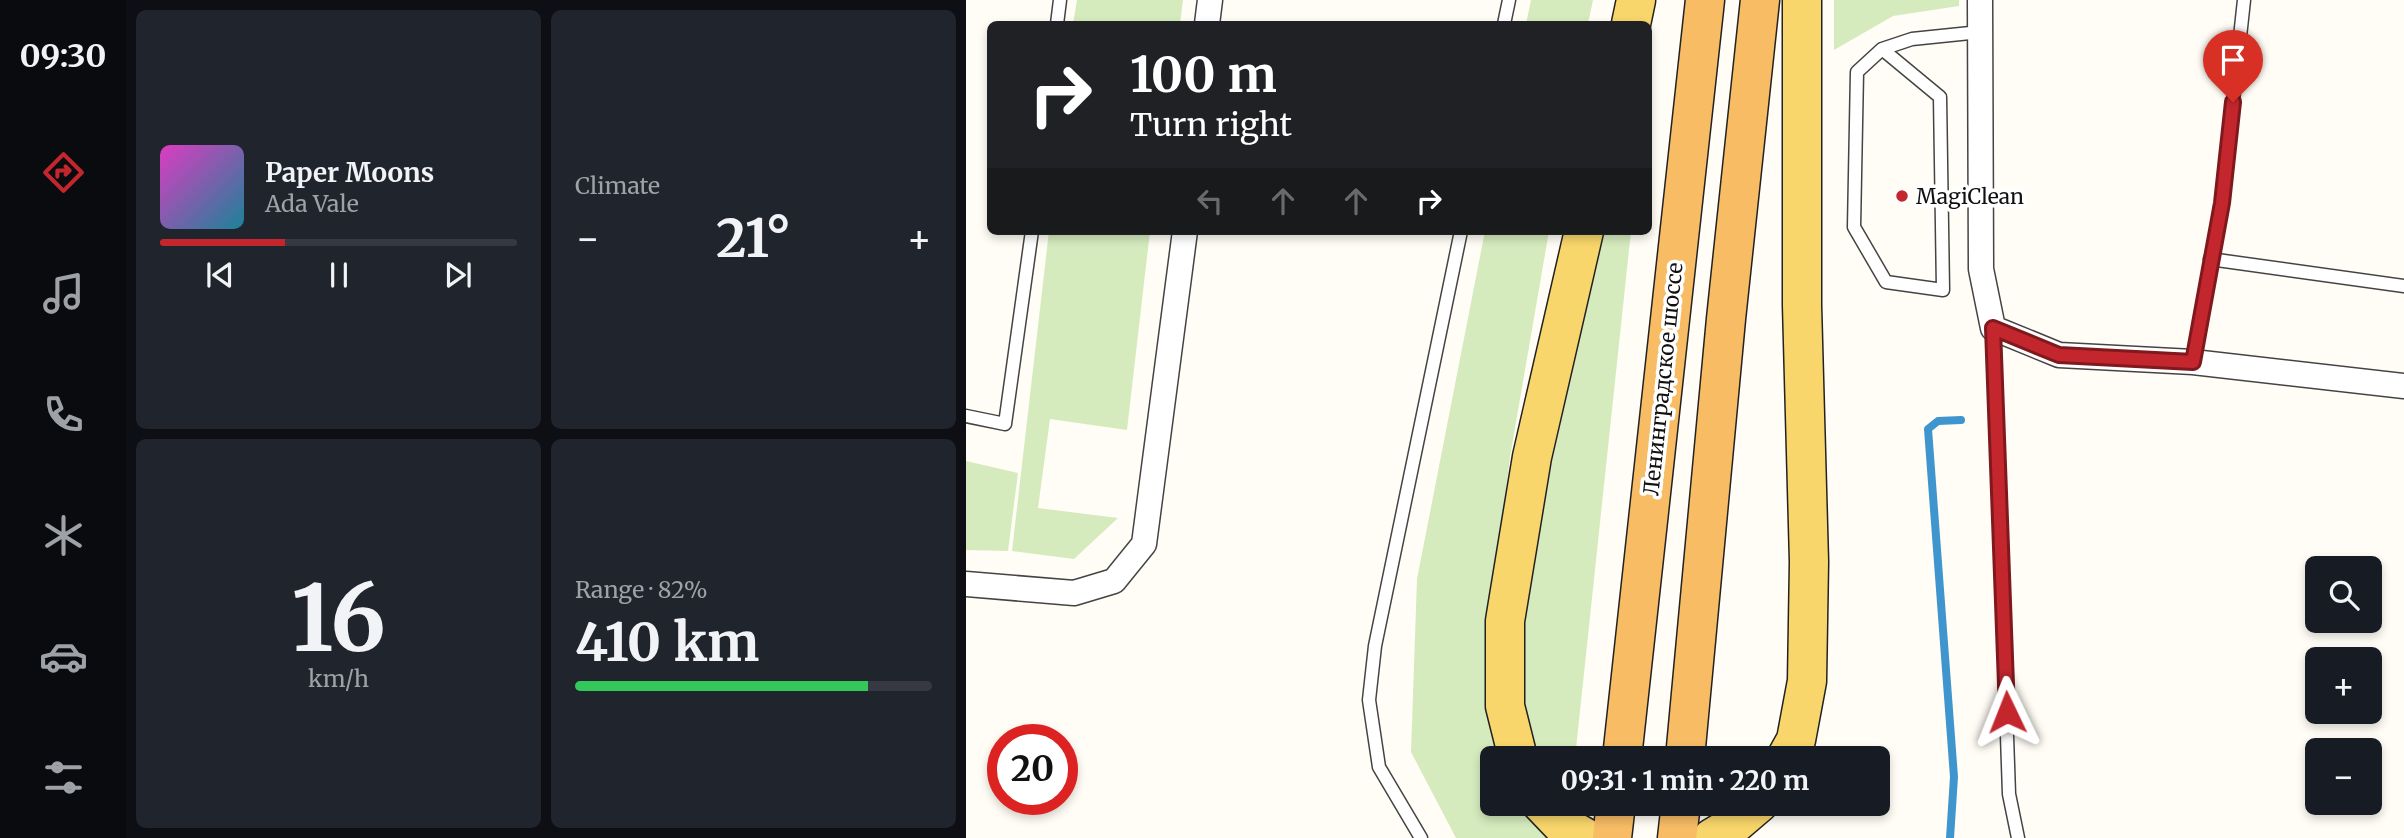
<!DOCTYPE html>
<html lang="en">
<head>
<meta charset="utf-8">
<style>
	:root { --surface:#171b24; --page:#20242c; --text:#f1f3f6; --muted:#9ea1a6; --line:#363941; --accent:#c4262e }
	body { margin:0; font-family:Merriweather,serif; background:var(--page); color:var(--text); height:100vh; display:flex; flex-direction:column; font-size:26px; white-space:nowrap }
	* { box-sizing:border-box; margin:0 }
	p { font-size:23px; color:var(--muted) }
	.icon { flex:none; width:38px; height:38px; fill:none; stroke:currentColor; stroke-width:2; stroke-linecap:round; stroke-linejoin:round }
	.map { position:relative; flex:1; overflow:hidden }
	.details { display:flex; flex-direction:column; gap:10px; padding:10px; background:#0d0f14; width:840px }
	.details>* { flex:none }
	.guide { position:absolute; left:21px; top:21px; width:665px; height:214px; border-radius:10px; box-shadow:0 4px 10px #0003; background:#202124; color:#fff; overflow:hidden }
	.fabs { position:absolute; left:1339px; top:556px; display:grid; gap:14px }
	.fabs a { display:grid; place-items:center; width:77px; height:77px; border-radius:10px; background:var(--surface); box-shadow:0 4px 10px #0003; font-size:35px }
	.speed { position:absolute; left:21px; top:724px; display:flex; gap:14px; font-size:35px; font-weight:700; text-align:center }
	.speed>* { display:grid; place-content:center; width:91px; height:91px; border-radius:50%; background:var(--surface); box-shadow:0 4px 10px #0003; line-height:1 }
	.speed .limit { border:10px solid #d22; background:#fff; color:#111 }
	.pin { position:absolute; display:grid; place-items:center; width:60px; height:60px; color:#fff; margin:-72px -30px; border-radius:50% 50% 50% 0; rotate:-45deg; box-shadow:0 0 7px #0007 }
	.pin .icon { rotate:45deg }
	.me { position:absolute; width:77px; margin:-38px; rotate:358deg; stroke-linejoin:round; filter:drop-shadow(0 0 5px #0008) }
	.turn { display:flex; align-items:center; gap:24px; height:147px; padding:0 28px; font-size:32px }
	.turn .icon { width:91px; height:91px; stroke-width:2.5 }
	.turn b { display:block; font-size:49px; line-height:60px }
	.lanes { display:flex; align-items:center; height:66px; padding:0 28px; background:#0003; justify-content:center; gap:35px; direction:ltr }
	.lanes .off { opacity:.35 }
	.big { font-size:52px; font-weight:700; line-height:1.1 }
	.details .widget { flex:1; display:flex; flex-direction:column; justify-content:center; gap:10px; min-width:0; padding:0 24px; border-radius:10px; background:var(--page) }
	.details .dial { align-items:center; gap:0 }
	.dial b { font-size:91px; line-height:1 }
	.song { display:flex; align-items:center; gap:21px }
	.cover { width:84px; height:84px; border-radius:10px; background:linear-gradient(135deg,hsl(310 70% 55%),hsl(190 70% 35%)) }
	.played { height:7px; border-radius:4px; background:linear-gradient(90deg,var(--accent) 35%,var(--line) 35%) }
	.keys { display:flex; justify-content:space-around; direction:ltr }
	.heat { display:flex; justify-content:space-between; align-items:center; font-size:38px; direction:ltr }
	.charge { height:10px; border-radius:5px; background:linear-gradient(90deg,#34c759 82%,var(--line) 0) }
	.details .tiles { flex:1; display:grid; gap:10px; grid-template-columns:repeat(2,1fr) }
	.trip { position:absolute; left:514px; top:746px; width:410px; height:70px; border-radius:10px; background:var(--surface); box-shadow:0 4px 10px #0003; font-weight:700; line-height:70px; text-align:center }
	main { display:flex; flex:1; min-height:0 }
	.menu { display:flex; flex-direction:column; width:126px; justify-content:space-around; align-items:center; background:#090b0e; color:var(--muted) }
	.menu .icon { width:49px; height:49px }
	.menu .current { color:var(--accent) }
	.menu b { font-size:32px; color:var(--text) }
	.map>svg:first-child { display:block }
	.green { fill:#d5ebbd }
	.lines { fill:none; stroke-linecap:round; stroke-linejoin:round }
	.stream { stroke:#3f96cf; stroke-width:8 }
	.service-casing { stroke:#444; stroke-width:15 }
	.minor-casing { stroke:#444; stroke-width:27 }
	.primary-casing { stroke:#222; stroke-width:41 }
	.trunk-casing { stroke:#222; stroke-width:41 }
	.service { stroke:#fff; stroke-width:12 }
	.minor { stroke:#fff; stroke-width:24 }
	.primary { stroke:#f9d66b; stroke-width:38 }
	.trunk { stroke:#f7bc64; stroke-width:38 }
	.route-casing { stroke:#7f191e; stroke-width:18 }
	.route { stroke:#c4262e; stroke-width:12 }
	.poi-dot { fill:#c4262e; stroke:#fff; stroke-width:2.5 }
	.labels { text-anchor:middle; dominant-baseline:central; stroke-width:7; stroke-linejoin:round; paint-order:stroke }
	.poi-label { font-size:21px; fill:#111; stroke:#fff; text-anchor:start }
	.street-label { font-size:21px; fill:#111; stroke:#fff }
</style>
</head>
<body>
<main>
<nav class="menu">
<b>09:30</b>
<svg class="icon current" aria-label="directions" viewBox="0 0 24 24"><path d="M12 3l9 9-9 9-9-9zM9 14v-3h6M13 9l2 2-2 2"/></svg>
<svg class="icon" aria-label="music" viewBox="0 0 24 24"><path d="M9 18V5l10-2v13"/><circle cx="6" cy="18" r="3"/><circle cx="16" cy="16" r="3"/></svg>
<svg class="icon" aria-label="phone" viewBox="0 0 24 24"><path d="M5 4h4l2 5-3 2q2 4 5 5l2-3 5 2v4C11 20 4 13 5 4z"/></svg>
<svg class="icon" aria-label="climate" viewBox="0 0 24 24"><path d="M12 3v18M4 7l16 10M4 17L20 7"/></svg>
<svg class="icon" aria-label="car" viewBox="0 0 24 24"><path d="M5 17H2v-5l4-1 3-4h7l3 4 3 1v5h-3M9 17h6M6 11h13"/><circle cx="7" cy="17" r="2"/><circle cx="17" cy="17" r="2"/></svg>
<svg class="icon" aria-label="filters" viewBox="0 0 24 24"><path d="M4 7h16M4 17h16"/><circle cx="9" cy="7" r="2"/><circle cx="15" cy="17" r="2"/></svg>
</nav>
<section class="details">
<div class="tiles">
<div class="widget">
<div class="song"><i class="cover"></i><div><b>Paper Moons</b><p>Ada Vale</p></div></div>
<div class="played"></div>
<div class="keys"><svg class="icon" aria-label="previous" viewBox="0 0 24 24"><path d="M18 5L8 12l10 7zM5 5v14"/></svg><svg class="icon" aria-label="pause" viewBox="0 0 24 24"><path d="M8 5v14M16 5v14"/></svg><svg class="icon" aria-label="next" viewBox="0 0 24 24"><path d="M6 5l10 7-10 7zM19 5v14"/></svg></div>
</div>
<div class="widget"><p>Climate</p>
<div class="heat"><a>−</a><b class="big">21°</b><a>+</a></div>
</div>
<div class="widget dial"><b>16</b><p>km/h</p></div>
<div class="widget"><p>Range · 82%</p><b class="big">410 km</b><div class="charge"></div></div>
</div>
</section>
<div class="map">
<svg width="1438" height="838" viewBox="0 0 1438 838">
	<rect width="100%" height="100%" fill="#fffdf5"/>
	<!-- green -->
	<path class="green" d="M111 0H217L214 24H107Z
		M565 0H627L622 24H560Z
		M868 0H993V6L927 16 868 50Z
		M83 231H184L161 430 84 419 72 508 152 518 108 559 46 551Z
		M519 231H583L544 457 524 628 536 758H527V803H553L560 814 573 803H604L601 838H490L445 752 451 579Z
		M638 231H665L609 758H568L553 703 556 618 586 461Z
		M0 461 52 473 42 551 0 550Z"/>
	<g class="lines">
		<!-- stream -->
		<path class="stream" d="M984 838 988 777 962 429 972 421 995 420"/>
		<!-- service casing -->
		<g class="service-casing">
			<path id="service" d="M91 24 94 0
				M538 24 543 0
				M916 49 974 97 977 290 920 282 888 227 891 72Z
				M916 49 946 39 1014 32
				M1244 259 1438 286
				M1027 328 1043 794 1052 838
				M1227 362 1256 203 1278 0
				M0 416 39 424 66 231
				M455 838 413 767 403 700 409 646 495 231"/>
		</g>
		<!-- minor casing -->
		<g class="minor-casing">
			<path id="minor" d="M1014 0 1015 269 1027 328 1093 355 1227 362 1438 386
				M241 24 244 0
				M0 584 108 593 148 581 178 544 219 231"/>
		</g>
		<!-- primary casing -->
		<g class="primary-casing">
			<path id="primary" d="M665 24 670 0
				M552 758 539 706V621L566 457 618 231
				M820 758 830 740 841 681 843 562 836 305V0
				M575 803 595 824 620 838
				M746 838 766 826 793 803"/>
		</g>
		<!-- trunk casing -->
		<g class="trunk-casing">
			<path id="trunk" d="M656 758 739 0
				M719 758 760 319 794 0
				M646 838 650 803
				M711 838 715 803"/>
		</g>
		<!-- service -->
		<use href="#service" class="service"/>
		<!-- minor -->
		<use href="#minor" class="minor"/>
		<!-- primary -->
		<use href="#primary" class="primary"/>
		<!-- trunk -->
		<use href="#trunk" class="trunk"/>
	</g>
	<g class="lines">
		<!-- route casing -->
		<g class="route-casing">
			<path id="route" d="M1041 712 1027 328 1093 355 1227 362 1256 203 1267 102"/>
		</g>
		<!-- route -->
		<use href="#route" class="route"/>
	</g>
	<!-- markers -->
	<circle class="poi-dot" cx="936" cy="196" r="7"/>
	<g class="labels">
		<!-- poi labels -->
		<g class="poi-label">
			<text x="950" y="196">MagiClean</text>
		</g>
		<!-- street labels -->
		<g class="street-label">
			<text transform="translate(697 379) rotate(-84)">Ленинградское шоссе</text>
		</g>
	</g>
</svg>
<div class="fabs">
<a><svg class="icon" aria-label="search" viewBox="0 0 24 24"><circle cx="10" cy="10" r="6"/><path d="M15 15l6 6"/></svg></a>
<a>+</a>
<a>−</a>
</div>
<div class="speed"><div class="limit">20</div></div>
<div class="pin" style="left:1267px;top:102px;background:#d93025"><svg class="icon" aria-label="arrive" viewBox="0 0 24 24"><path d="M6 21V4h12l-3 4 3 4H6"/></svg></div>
<svg class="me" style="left:1041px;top:712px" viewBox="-20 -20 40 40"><path d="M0-17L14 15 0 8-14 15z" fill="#c4262e" stroke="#fff" stroke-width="4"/></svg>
<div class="trip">09:31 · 1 min · 220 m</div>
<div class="guide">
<div class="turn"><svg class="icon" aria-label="right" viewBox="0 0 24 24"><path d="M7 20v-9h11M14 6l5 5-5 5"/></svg><div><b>100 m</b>Turn right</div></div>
<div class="lanes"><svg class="icon off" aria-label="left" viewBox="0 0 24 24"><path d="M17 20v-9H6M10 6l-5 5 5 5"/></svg><svg class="icon off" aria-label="ahead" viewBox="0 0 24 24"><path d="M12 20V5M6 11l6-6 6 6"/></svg><svg class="icon off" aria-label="ahead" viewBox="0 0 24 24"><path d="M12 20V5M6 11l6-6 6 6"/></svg><svg class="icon" aria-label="right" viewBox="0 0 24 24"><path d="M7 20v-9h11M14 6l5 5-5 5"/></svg></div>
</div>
</div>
</main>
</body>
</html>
